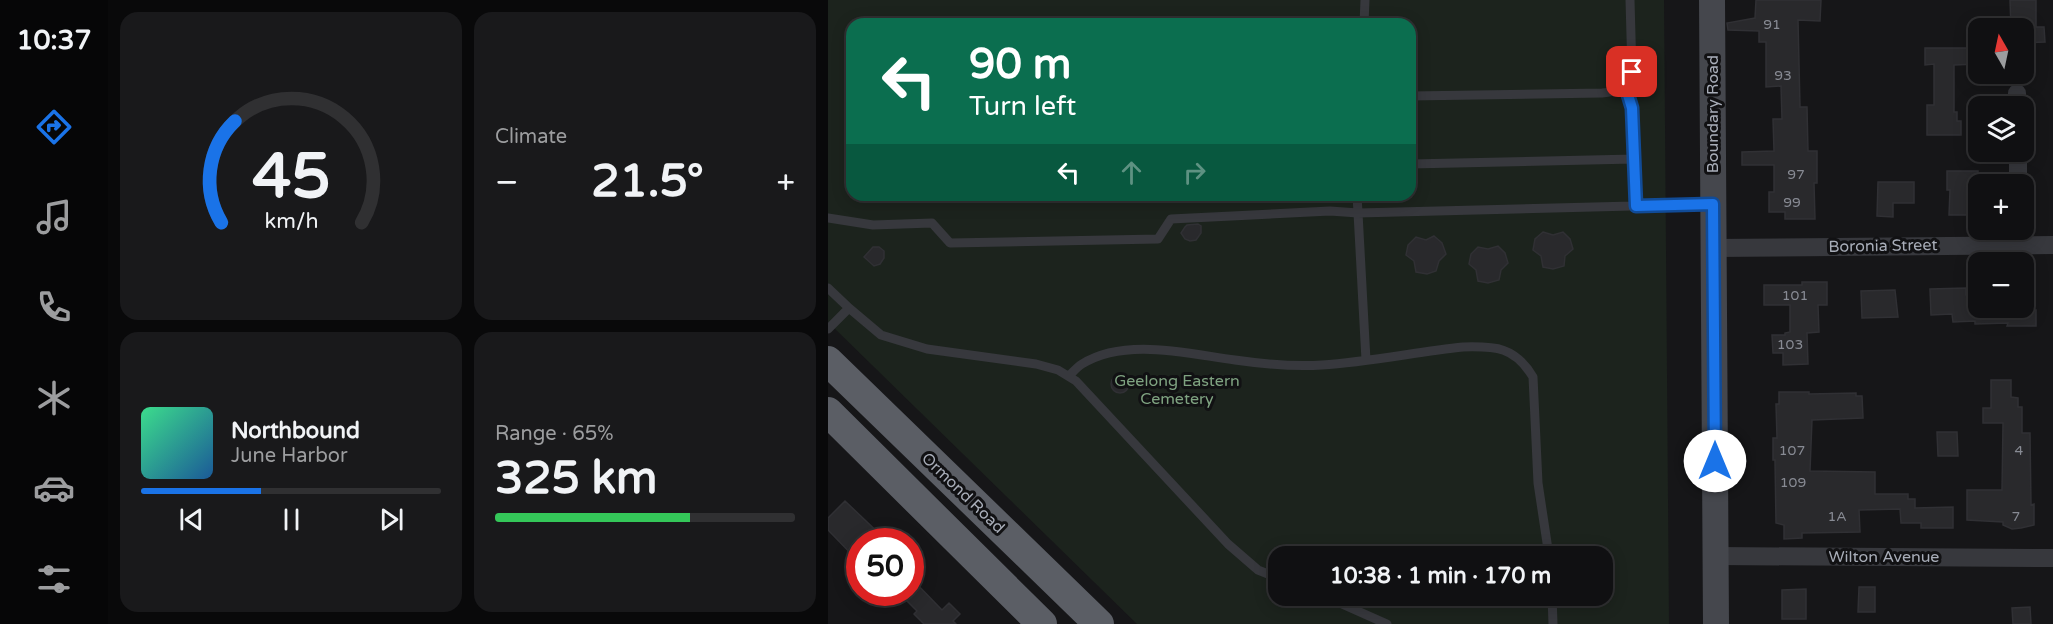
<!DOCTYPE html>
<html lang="en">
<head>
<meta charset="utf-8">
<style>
	:root { --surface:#101012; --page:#19191b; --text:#f1f3f6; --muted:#9c9d9f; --line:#303032; --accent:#1a73e8 }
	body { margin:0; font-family:"Varela Round",sans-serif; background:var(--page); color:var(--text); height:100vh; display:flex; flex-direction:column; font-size:22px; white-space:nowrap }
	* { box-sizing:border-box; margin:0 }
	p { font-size:20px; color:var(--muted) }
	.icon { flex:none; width:33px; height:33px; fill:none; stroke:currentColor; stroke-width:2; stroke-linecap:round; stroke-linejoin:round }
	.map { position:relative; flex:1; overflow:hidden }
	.details { display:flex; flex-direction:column; gap:12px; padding:12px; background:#09090a; width:720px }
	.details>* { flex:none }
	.top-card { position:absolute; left:18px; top:18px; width:570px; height:183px; border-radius:18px; box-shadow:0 3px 15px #0003,0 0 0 2px var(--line); background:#0b6e4f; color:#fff; overflow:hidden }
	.needle { width:39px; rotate:351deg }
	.controls { position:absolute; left:1140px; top:18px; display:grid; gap:12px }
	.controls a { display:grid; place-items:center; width:66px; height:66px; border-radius:12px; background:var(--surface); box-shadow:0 3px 15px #0003,0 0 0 2px var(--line); font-size:30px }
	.speed { position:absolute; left:18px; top:528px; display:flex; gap:12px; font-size:30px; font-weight:700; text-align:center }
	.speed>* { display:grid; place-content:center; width:78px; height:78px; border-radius:50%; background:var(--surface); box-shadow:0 3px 15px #0003,0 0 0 2px var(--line); line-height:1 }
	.speed .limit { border:9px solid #d22; background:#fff; color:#111 }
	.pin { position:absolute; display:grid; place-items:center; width:51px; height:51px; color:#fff; margin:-26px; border-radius:12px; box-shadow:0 3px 9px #0006 }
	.me { position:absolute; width:66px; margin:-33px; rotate:0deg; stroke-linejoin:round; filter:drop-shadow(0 0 4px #0008) }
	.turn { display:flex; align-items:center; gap:21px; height:126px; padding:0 24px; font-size:27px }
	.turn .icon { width:78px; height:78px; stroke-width:2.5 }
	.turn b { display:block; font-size:42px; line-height:51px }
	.lanes { display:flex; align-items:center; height:57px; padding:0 24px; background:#0003; justify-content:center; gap:30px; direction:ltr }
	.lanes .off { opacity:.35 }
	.big { font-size:45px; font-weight:700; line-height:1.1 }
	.details .tile { flex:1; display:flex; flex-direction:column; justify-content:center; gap:9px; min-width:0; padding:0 21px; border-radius:18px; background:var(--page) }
	.details .dial { align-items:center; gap:0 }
	.dial svg { height:156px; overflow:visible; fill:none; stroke:var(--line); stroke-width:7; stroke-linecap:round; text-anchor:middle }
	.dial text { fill:var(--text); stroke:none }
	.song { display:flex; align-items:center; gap:18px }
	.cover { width:72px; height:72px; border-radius:9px; background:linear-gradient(135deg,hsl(150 70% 55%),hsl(210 70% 35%)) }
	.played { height:6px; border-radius:3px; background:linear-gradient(90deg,var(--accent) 40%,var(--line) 40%) }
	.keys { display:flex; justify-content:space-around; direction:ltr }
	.heat { display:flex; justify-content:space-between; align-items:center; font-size:33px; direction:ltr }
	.charge { height:9px; border-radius:4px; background:linear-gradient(90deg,#34c759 65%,var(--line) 0) }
	.details .tiles { flex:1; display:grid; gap:12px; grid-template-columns:repeat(2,1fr) }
	.trip { position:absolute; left:440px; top:546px; width:345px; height:60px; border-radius:18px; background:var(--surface); box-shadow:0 3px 15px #0003,0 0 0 2px var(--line); font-weight:700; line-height:60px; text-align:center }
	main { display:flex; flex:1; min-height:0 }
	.tabs { display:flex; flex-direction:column; width:108px; justify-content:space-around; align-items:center; background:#060607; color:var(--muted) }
	.tabs .icon { width:42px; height:42px }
	.tabs .active { color:var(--accent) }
	.tabs b { font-size:27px; color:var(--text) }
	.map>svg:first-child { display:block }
	.green { fill:#1c231d; fill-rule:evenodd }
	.building { fill:#29292c; stroke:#303034; stroke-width:1.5 }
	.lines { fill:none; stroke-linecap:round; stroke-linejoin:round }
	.service { stroke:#37383d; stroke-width:9 }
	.minor { stroke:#37383d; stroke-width:18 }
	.secondary { stroke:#45474d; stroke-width:26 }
	.trunk { stroke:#5b5e65; stroke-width:30 }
	.route-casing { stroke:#114b97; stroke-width:15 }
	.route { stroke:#1a73e8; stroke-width:10 }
	.labels { text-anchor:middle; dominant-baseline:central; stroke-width:6; stroke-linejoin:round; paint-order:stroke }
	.number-label { font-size:14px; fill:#888b94 }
	.street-label { font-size:16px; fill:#a8adb8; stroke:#111113 }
	.park-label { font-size:16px; fill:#7fa381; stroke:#111113 }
</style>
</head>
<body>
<main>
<nav class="tabs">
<b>10:37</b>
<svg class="icon active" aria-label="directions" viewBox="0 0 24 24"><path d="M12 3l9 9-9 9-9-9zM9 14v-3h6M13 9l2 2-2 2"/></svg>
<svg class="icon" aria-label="music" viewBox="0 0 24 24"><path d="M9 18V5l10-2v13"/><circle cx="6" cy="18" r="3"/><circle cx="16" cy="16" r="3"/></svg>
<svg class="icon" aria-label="phone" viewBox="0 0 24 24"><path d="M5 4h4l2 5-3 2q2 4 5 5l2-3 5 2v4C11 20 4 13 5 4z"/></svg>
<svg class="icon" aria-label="climate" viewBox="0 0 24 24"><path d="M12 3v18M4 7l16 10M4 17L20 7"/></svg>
<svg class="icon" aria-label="car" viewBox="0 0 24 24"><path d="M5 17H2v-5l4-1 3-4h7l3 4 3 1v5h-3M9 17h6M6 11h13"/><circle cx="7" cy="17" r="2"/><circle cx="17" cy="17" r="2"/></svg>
<svg class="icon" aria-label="filters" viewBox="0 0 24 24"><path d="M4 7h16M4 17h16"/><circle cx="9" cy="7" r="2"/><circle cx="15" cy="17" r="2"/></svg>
</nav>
<section class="details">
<div class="tiles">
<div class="tile dial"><svg viewBox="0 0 100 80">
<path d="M14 69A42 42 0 1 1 86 69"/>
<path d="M14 69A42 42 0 0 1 21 17" stroke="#1a73e8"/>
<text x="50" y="56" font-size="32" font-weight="700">45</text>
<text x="50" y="72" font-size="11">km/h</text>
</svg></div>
<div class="tile"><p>Climate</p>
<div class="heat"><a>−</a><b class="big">21.5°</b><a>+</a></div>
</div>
<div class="tile">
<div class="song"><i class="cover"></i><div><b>Northbound</b><p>June Harbor</p></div></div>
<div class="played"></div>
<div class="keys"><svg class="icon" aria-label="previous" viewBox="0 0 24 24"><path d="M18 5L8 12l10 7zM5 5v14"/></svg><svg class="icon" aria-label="pause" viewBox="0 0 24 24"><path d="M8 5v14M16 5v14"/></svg><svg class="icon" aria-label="next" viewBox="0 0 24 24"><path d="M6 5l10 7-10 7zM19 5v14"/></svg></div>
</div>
<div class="tile"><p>Range · 65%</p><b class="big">325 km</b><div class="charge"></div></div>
</div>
</section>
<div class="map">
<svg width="1225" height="624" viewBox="0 0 1225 624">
	<rect width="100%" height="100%" fill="#161618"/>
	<!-- green -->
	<path class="green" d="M0 0H836L841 624H309L0 322ZM24 24H582V195H24ZM450 556H774V596H450Z"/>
	<!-- building -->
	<path class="building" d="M928 0H993L992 21 970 20 972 107H979L980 151H989V183H986L987 219H957V212H941V192H946V165H914V152L946 151 945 119H954L953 86 938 87V42H931V31L900 30 899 23 927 18Z
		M1182 0H1208V27H1216L1217 42 1196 43V28H1183Z
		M1097 48H1150V64L1126 65V112H1129V121H1133V135H1099V105H1106V64L1097 65Z
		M1119 171H1150V215H1121L1122 190H1119Z
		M1050 182H1086V203H1065V217L1049 216Z
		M370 224 373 226V233L368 240 362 241 357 239 353 233 357 227 359 225Z
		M715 232 725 235 735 232 742 239 745 249 737 256 736 266 725 269 715 267 713 256 705 250 707 239Z
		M606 236 614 243 618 254 611 261 608 271 599 274 588 272 586 261 578 255 580 245 588 237 598 240Z
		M670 246 677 253 680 263 673 270 671 280 660 283 650 281 648 270 641 264 643 254 650 247 660 249Z
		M45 247H51L56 251V258L52 264 46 266 36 257Z
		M974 282H999V305H990L991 332 979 333 980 364 955 365V353H945L944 335H957V333L962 332V305H936V285H974Z
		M1138 288V295H1150V308H1202V310H1208V326H1179L1180 323 1147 324V321L1125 322 1124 314 1103 315 1102 289Z
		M1067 290 1070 317 1034 318 1033 291Z
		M283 384a9 9 0 1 1 18 0a9 9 0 1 1-18 0Z
		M1163 380H1183V397L1190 398V407H1194V433H1202L1203 505 1206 504V525L1193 528 1184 529 1175 525V522L1139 520V490H1174L1175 423H1155V408H1163Z
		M951 392H981V394L1028 393V396H1034L1035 418 984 420 982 471 1047 472V494H1080V499H1087V508L1125 507V528H1093V523H1073L1072 509 1031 510 1032 532 974 533V538L956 539V525L948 523 947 460H945V438H949L948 404H951Z
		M1109 432H1129L1130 456H1110Z
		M17 501 60 542H32V563L0 530V518Z
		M82 577 114 610 121 603 132 614 125 621 128 624H96L86 614 89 611 70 592H82Z
		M1031 587H1047V612H1030Z
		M978 589V619H954V590Z
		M1202 607 1203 624H1185L1184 608Z"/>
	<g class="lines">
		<!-- service -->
		<path class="service" d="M536 24 537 0
			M797 85 804 108 808 206
			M582 96 774 93C789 92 799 87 804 72L802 0
			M582 164 806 159
			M529 195 530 213 884 204
			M0 218 45 225 104 223 122 243 330 239 343 219 502 211 530 213 538 360
			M0 288 21 308
			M0 329 21 308 53 335 99 349 208 364 230 370 248 381 400 544 430 570 450 578
			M241 376C245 372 249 367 254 364 297 337 361 354 407 360 435 364 465 367 494 365 541 362 588 352 635 347 668 346 687 347 705 377L710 483 721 556
			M496 596 559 624
			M724 596 725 624"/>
		<!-- minor -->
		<path class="minor" d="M1189 93V106
			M1190 152V184
			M886 248 1225 245
			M888 556 1225 558"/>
		<!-- secondary -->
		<path class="secondary" d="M884 0 888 624"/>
		<!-- trunk -->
		<path class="trunk" d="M0 361 271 624
			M0 412 214 624"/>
	</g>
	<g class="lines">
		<!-- route casing -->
		<g class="route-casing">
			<path id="route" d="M804 72 801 82 797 85 804 108 808 206 885 204 887 461"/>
		</g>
		<!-- route -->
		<use href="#route" class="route"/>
	</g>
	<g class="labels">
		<!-- number labels -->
		<g class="number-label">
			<text x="944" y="24">91</text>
			<text x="955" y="75">93</text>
			<text x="968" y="174">97</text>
			<text x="964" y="202">99</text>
			<text x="967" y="295">101</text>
			<text x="962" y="344">103</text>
			<text x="964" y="450">107</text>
			<text x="1191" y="450">4</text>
			<text x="965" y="482">109</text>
			<text x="1009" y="516">1A</text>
			<text x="1188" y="516">7</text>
		</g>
		<!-- street labels -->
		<g class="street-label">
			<text transform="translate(885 114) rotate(-90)">Boundary Road</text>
			<text transform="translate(1055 246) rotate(-1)">Boronia Street</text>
			<text transform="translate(135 493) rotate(44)">Ormond Road</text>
			<text x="1056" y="557">Wilton Avenue</text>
		</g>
		<!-- park labels -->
		<g class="park-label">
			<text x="349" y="381">Geelong Eastern<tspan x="349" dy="18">Cemetery</tspan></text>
		</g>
	</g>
</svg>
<div class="controls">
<a><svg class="needle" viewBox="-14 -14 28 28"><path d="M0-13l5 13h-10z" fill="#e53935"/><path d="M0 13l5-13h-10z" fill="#9c9d9f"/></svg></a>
<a><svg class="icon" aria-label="layers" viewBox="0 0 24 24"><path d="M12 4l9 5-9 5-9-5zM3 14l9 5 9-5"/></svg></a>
<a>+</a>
<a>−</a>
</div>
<div class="speed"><div class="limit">50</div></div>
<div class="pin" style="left:804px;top:72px;background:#d93025"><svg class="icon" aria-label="arrive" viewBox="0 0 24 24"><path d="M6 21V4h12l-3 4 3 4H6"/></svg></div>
<svg class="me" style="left:887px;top:461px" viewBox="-20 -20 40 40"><circle r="19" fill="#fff"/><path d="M0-13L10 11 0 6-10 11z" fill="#1a73e8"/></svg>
<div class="trip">10:38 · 1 min · 170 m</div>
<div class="top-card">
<div class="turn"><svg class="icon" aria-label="left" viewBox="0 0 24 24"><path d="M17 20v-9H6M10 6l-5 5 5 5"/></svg><div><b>90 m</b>Turn left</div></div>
<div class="lanes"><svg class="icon" aria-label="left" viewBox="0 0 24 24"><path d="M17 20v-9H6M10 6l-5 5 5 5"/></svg><svg class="icon off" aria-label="ahead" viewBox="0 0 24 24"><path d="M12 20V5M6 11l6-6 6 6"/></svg><svg class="icon off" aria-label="right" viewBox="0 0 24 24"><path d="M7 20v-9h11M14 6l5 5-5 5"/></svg></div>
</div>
</div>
</main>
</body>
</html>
